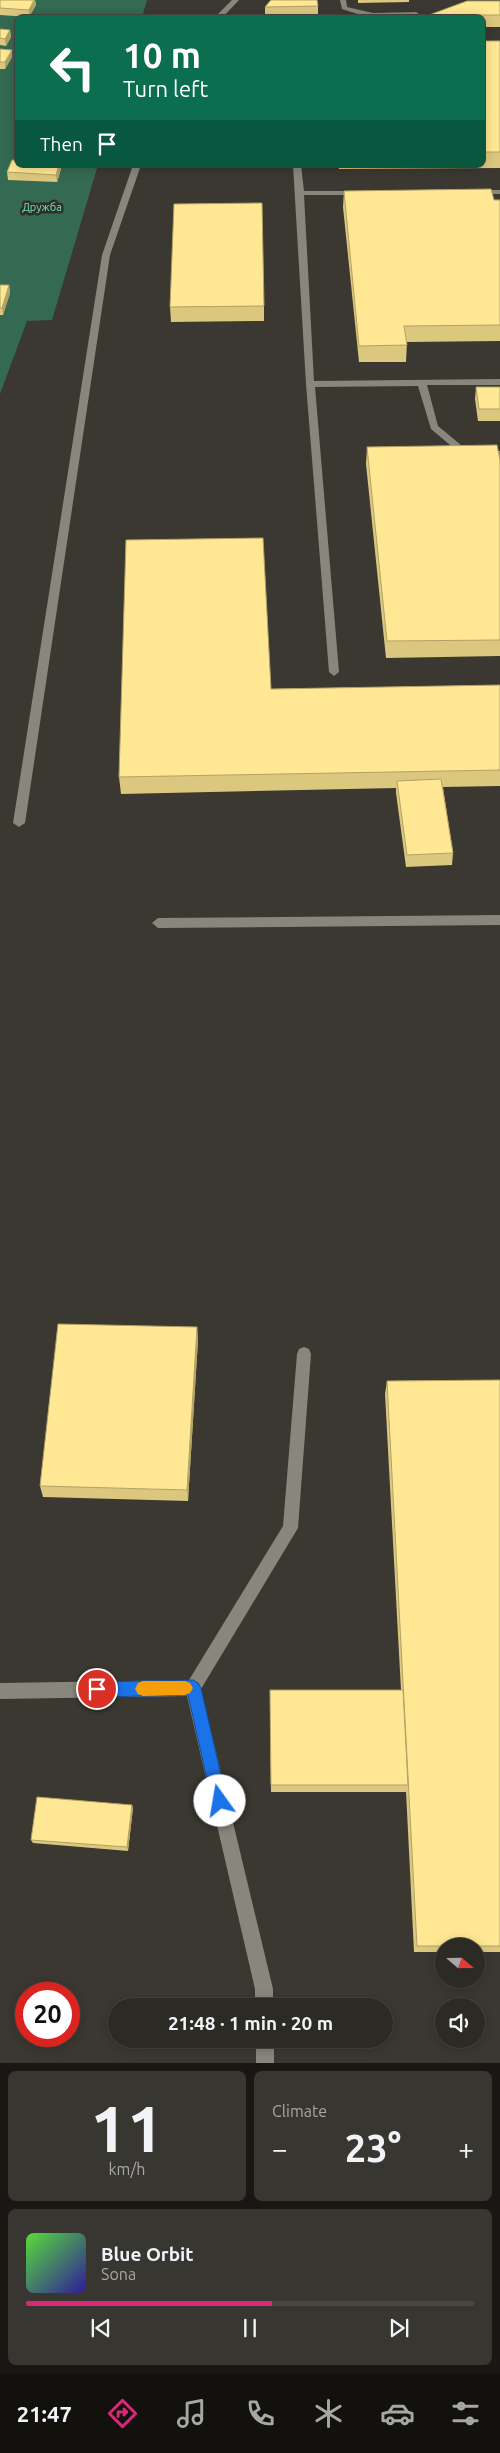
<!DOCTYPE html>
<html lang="en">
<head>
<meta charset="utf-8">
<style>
	:root { --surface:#2c2a24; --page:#383631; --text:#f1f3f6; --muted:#a6a7a6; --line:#484641; --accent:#db2777 }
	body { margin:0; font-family:Ubuntu,sans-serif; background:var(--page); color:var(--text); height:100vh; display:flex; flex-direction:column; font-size:19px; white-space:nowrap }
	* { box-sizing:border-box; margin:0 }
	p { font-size:16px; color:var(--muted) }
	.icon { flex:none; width:28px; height:28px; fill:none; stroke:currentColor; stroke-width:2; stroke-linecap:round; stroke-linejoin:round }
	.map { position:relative; height:2063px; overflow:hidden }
	.drawer { display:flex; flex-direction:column; gap:8px; padding:8px; background:#181714; flex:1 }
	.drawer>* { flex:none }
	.banner { position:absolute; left:15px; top:15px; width:470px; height:152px; border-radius:8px; box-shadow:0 2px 12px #0003,0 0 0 1px var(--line); background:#0b6e4f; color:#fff; overflow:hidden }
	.needle { width:32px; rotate:110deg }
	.buttons { position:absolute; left:435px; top:1938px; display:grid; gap:10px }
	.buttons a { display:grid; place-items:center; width:50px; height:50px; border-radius:50%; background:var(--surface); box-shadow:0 2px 12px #0003,0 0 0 1px var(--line); font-size:25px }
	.speed { position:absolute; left:15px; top:1982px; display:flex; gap:10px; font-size:25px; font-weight:700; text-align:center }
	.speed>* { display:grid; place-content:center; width:65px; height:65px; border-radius:50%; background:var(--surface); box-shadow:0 2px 12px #0003,0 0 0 1px var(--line); line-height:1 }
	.speed .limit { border:8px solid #d22; background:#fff; color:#111 }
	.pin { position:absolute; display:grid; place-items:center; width:42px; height:42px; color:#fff; margin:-21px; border:2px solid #fff; border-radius:50%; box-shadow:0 1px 5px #0007 }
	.me { position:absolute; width:55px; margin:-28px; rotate:347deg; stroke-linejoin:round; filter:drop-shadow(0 0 4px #0008) }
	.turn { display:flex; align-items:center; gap:18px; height:105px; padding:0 25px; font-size:22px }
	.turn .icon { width:65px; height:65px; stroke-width:2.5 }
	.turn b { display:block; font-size:35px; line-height:42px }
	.then { display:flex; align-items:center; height:48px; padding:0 25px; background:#0003; gap:10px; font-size:19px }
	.big { font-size:38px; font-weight:700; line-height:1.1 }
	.drawer .widget { flex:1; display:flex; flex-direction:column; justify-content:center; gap:8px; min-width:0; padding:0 18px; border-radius:8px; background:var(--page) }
	.drawer .dial { align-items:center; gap:0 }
	.dial b { font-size:65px; line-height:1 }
	.song { display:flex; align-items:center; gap:15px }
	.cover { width:60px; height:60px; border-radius:8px; background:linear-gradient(135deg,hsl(110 70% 55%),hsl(250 70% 35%)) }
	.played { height:5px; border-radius:2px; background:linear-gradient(90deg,var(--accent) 55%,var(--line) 55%) }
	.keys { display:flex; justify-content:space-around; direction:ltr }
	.heat { display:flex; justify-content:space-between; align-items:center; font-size:28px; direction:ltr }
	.drawer .tiles { flex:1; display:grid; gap:8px; grid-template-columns:1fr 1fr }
	.widget:last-child { grid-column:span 2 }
	.trip { position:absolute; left:108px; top:1998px; width:285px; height:50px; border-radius:25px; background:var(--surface); box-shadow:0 2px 12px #0003,0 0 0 1px var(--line); font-weight:700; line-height:50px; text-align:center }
	.tabs { display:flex; height:80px; justify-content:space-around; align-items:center; background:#12110e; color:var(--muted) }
	.tabs .icon { width:35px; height:35px }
	.tabs .current { color:var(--accent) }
	.tabs b { font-size:22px; color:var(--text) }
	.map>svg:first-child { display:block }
	.green { fill:#346a51 }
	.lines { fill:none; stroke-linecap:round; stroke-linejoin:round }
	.minor { fill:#89867d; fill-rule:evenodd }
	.wall { fill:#dbc77e }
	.shaded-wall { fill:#b2a267 }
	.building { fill:#ffe793; stroke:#b2a267 }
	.route { fill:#1a73e8; stroke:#114b97 }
	.slow { fill:#f59e0b }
	.labels { text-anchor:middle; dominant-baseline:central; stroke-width:5; stroke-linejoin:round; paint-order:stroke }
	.far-park-label { font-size:11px; fill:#6ce8b0; stroke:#302e26 }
</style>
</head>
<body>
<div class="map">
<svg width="500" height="2063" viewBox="0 0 500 2063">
	<rect width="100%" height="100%" fill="#3a3830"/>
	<!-- green -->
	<path class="green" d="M0 0H147L142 17 18 18V165H98L52 320 27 321 0 394Z"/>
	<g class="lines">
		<!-- minor -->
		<path class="minor" d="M232 0H239L222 18H214Z
			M340 0H346L347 7 373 13 416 12 419 14 416 16 370 18 342 9Z
			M133 165H141L110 255 25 823 19 827 13 823 102 255Z
			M293 165H301L304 191H359L363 193 359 195H304L314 381 500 379V385H427L438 426 467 450 500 451V457L462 455 431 429 418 386 315 387 339 672 334 676 329 672 306 384Z
			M473 190H500V194H476L472 192Z
			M500 915V925L158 928 152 923 158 918Z
			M304 1347 309 1349 311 1354 298 1528 201 1689 273 1989V2006H255V1989L187 1696 0 1699V1683L189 1680 283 1526 297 1354 299 1349Z
			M256 2039H274V2063H256Z"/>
	</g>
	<!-- wall -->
	<path class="wall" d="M0 0H35L36 5 29 17 0 15Z
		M358 0H409V2L358 3Z
		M500 1V27H482V18H389V16L429 15Z
		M318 6V18H265V7Z
		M0 29 10 30 11 37 6 46 0 45Z
		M482 41H500V168L339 169 338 165H482Z
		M0 49 12 50V57L5 69H0Z
		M18 165H60L61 169 57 182 8 180 7 172Z
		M344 191 500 200V341L407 342 406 362H359L343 207Z
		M0 285H9L10 293 3 315H0Z
		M264 306V321L171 322 170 307Z
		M476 387H500V421H478L475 399Z
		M367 447 500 460V656L386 658 366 464Z
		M500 685V786L443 787 453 853 452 865 406 867 396 793V788L121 794 119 777 271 689Z
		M197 1327 198 1340 188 1501 43 1497 40 1486Z
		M500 1380V1952H476V1946H444V1952H414L406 1791V1792H271L270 1697 401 1690 385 1394 387 1381Z
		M133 1808 128 1851 33 1843 31 1840Z"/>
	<!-- shaded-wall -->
	<path class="shaded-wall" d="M34 0H35L36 5 29 17V10Z
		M10 30 11 37 6 46 5 39Z
		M12 50V57L5 69V62Z
		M59 165H60L61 169 57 182 56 175Z
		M9 285 10 293 3 315 2 308Z
		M197 1327 198 1340 188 1501 187 1490Z
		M132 1805 133 1808 128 1851 127 1847Z"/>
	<!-- building -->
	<path class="building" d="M0 0H34L29 10 0 8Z
		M271 0H317L318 6 265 7Z
		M467 1H500V15H478L479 18H389V16L429 15Z
		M0 29 10 30 5 39 0 38Z
		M482 41H500V152H482Z
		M0 49 12 50 5 62H0Z
		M12 160H18V165H59L56 175 7 172Z
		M491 189 494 200H500V325L404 326 407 345 359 346 344 191Z
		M262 203 264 306 170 307 174 204Z
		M0 285H9L2 308H0Z
		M476 387H500V409H479Z
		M497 445 500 460V640L387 641 367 447Z
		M263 538 271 689 500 685V770L119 777 126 540Z
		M441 779 453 853 407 855 397 781Z
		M58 1324 197 1327 187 1490 40 1486Z
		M500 1380V1946H417L387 1381Z
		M270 1690H403L408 1785H271Z
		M37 1797 132 1805 127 1847 31 1840Z"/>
	<!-- route -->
	<path class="route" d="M193 1680 198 1683 201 1688 227 1801 225 1806 220 1808 214 1806 212 1801 188 1695 97 1697 91 1695 89 1689 91 1684 97 1682Z"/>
	<!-- slow -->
	<path class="slow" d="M143 1681H185L190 1683 193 1688 190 1693 185 1695 143 1696 138 1694 135 1689 138 1683Z"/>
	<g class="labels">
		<!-- far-park labels -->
		<g class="far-park-label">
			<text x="42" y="207">Дружба</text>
		</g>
	</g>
</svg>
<div class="buttons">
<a><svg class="needle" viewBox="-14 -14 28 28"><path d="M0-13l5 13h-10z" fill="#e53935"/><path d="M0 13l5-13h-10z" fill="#a6a7a6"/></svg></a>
<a><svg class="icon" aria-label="sound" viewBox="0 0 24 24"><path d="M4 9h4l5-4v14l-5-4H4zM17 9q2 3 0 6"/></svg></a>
</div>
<div class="speed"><div class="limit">20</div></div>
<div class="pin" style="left:97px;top:1689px;background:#d93025"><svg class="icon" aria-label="arrive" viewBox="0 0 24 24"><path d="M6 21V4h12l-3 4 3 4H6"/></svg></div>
<svg class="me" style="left:220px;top:1801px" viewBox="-20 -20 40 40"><circle r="19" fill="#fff"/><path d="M0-13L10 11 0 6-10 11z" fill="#1a73e8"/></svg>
<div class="trip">21:48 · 1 min · 20 m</div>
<div class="banner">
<div class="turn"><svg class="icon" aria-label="left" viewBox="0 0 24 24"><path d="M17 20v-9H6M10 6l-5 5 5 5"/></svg><div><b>10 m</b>Turn left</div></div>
<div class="then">Then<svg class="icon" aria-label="arrive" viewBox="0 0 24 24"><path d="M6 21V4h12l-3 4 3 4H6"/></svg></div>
</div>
</div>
<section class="drawer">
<div class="tiles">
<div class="widget dial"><b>11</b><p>km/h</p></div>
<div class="widget"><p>Climate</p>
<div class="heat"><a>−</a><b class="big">23°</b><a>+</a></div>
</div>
<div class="widget">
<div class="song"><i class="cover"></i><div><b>Blue Orbit</b><p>Sona</p></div></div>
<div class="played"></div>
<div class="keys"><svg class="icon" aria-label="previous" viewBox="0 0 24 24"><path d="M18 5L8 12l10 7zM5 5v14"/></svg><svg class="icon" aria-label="pause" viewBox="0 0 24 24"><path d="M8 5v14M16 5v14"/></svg><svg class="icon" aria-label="next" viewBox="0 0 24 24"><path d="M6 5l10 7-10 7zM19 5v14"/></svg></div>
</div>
</div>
</section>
<nav class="tabs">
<b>21:47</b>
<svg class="icon current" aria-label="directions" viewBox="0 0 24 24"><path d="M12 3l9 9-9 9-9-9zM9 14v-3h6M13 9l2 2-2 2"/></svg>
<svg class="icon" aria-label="music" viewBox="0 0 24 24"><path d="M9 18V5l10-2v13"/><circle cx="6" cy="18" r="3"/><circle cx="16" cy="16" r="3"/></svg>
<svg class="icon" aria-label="phone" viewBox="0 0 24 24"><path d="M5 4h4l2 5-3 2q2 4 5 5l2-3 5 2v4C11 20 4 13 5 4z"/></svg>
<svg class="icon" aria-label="climate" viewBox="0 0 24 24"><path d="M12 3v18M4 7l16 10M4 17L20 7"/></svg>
<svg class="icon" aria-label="car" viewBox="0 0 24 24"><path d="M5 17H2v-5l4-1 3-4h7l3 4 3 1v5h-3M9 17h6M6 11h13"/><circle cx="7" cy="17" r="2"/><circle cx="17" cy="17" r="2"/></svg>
<svg class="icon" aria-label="filters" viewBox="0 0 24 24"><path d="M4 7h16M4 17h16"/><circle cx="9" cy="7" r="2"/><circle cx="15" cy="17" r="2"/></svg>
</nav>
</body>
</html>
